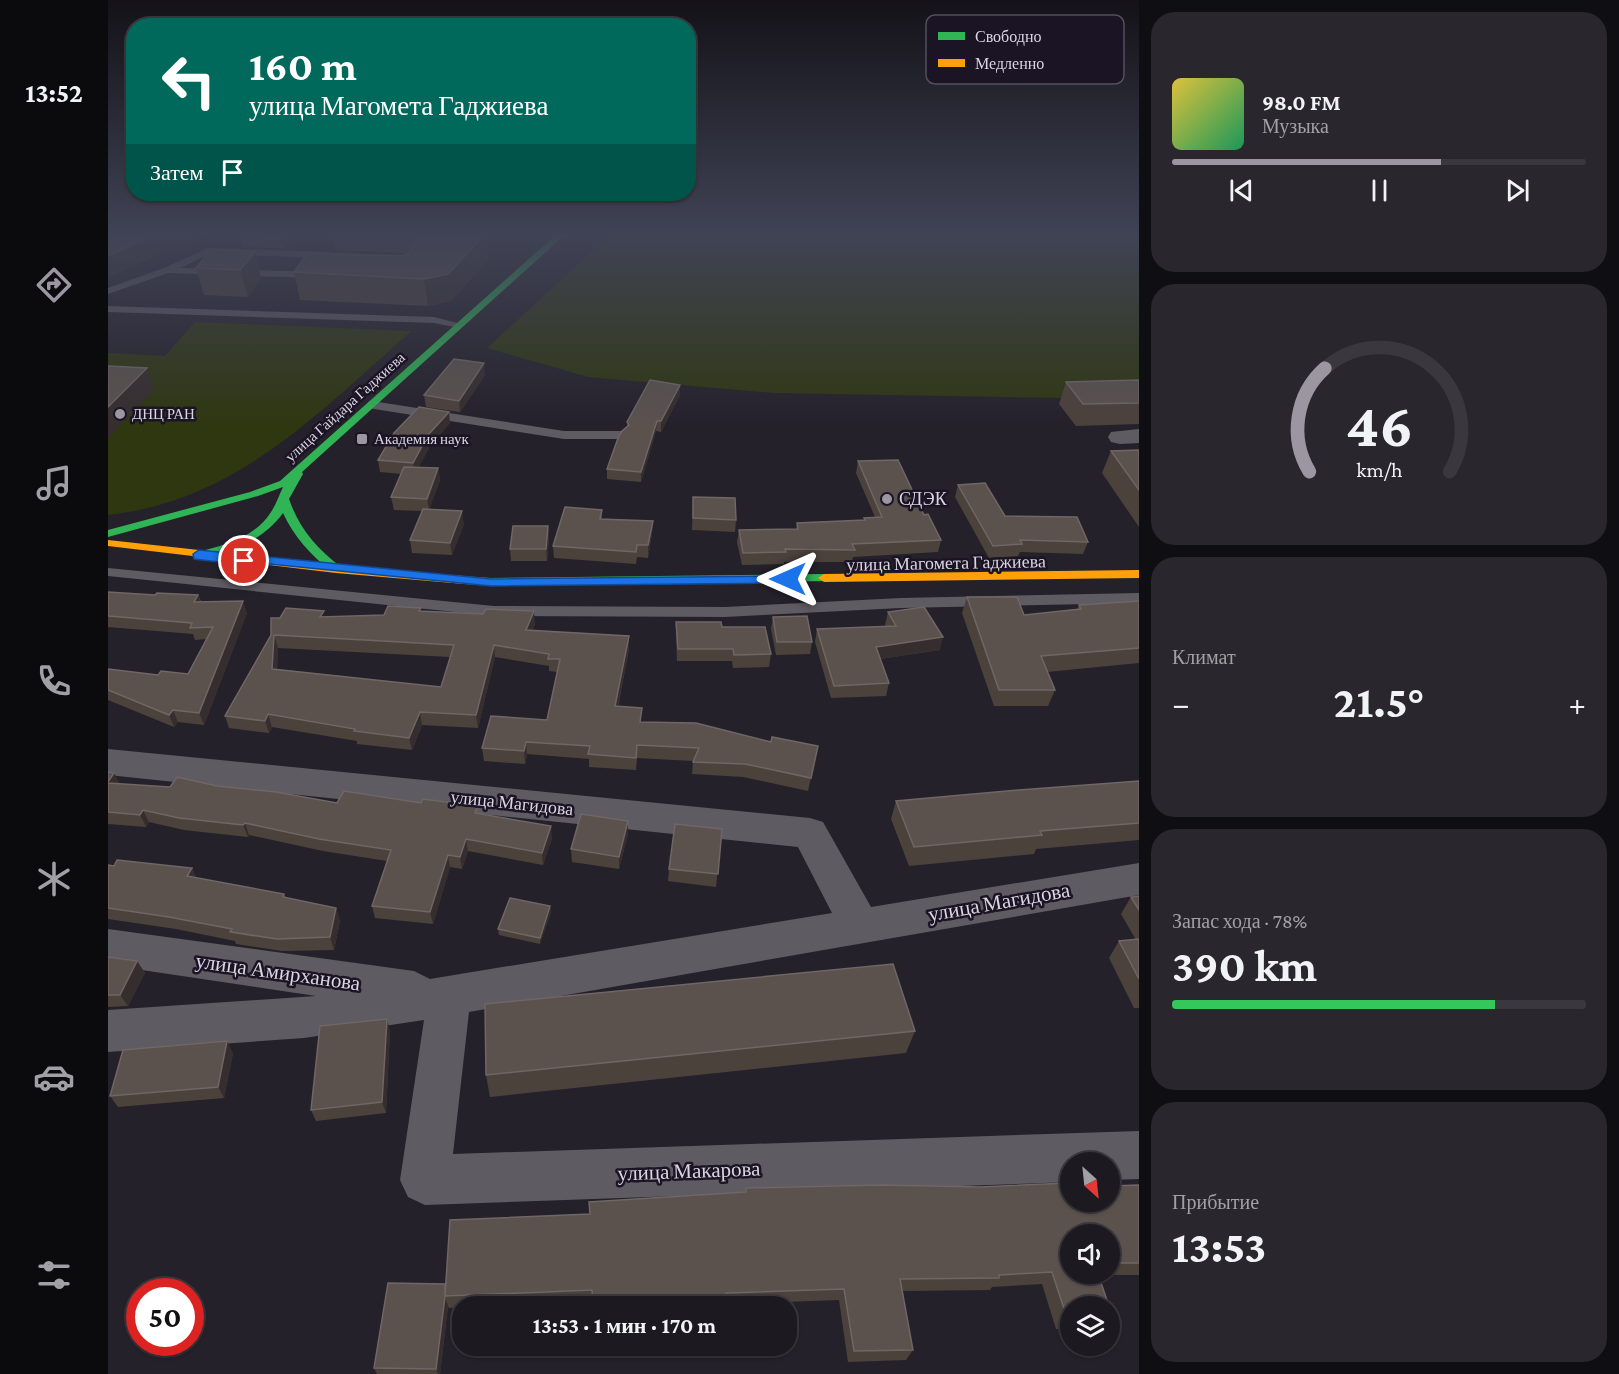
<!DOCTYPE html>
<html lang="ru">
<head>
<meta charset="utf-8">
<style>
	:root { --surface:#1c1920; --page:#29262d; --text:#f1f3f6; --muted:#a0a0a5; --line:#3a383e; --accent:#9b96a1 }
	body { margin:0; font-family:"Crimson Pro",serif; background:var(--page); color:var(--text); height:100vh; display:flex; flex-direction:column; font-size:22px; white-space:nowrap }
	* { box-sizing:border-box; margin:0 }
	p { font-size:20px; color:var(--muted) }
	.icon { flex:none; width:33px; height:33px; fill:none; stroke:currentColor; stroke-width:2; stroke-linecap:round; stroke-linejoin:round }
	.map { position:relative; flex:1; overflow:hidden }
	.drawer { display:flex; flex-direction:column; gap:12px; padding:12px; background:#0f0e12; width:480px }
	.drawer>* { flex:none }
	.hud { position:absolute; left:18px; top:18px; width:570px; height:183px; border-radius:24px; box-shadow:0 2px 4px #0004,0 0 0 2px var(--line); background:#00695c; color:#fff; overflow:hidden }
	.needle { width:39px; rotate:153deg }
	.buttons { position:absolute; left:952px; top:1152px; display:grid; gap:12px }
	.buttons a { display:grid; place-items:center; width:60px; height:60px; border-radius:50%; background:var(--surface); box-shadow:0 2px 4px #0004,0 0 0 2px var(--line); font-size:30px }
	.speed { position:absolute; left:18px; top:1278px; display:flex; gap:12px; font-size:30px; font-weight:700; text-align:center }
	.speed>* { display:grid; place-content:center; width:78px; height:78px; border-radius:50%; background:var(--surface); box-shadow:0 2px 4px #0004,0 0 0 2px var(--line); line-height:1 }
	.speed .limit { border:9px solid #d22; background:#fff; color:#111 }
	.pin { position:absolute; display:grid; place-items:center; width:51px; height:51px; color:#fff; margin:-26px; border:3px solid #fff; border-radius:50%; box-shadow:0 2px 6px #0007 }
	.me { position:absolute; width:66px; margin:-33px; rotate:270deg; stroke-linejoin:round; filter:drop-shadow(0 0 4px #0008) }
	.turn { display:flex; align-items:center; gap:21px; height:126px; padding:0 24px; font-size:27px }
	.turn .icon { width:78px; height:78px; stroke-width:2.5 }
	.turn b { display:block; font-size:42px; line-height:51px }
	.then { display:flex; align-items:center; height:57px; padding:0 24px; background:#0003; gap:12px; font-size:22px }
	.big { font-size:45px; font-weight:700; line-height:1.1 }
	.drawer .tile { flex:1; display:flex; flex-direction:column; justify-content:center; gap:9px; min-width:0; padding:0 21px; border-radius:24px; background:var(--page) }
	.drawer .dial { align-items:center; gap:0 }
	.dial svg { height:156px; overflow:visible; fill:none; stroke:var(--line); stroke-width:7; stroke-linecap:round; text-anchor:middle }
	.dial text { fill:var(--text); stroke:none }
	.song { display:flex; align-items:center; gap:18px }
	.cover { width:72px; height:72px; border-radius:9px; background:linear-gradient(135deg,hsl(50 70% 55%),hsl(150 70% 35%)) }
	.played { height:6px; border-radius:3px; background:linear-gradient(90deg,var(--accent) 65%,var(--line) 65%) }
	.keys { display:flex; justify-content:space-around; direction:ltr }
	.heat { display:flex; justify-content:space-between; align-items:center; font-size:33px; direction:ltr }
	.charge { height:9px; border-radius:4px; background:linear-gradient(90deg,#34c759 78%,var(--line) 0) }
	.trip { position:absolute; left:344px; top:1296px; width:345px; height:60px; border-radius:24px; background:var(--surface); box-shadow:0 2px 4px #0004,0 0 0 2px var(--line); font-weight:700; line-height:60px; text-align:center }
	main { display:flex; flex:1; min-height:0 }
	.menu { display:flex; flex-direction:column; width:108px; justify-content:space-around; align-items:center; background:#0b0a0d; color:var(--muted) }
	.menu .icon { width:42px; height:42px }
	.menu .selected { color:var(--accent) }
	.menu b { font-size:27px; color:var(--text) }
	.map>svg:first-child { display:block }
	.green { fill:#2f3711 }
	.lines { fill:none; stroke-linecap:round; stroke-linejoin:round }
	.lane { fill:#5e5b62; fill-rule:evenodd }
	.street { fill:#5e5b62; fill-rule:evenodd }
	.fast { fill:#30b455; fill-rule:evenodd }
	.slow { fill:#ff9f0a; fill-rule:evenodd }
	.wall { fill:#4c423c; fill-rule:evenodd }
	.shaded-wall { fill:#362e2e }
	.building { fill:#5b524e; stroke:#6f6665; stroke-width:1.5; fill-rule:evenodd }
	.route { fill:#1a73e8; stroke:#114b97; stroke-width:1.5 }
	.poi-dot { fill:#9b96a1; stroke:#1b1425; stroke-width:2 }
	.labels { text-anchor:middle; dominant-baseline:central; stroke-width:5; stroke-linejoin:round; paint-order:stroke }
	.far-street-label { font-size:15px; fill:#dad5e1; stroke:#1b1425 }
	.far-poi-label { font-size:15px; fill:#dad5e1; stroke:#1b1425; text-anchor:start }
	.poi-label { font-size:18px; fill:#dad5e1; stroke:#1b1425; text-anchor:start }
	.street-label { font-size:18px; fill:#dad5e1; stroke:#1b1425 }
	.near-street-label { font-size:21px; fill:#dad5e1; stroke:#1b1425 }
	.key { fill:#1b1425; stroke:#544e5d; stroke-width:1.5 }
	.key-label { font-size:16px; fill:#dad5e1 }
</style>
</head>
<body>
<main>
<nav class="menu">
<b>13:52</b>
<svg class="icon selected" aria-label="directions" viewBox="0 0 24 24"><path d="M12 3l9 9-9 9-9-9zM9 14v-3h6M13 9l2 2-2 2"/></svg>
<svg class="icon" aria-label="music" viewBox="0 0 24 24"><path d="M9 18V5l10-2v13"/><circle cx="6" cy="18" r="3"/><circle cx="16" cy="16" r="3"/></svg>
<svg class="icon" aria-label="phone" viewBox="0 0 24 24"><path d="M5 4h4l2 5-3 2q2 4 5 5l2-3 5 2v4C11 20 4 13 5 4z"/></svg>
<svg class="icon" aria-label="climate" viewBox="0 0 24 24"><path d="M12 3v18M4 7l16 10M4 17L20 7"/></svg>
<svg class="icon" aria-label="car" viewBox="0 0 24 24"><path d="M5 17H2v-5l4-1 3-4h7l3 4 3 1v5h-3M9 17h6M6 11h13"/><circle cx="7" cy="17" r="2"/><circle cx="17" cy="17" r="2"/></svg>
<svg class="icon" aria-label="filters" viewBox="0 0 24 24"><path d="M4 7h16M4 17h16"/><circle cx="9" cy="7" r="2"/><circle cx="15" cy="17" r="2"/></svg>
</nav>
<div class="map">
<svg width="1031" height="1374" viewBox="0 0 1031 1374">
	<rect width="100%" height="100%" fill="#25212b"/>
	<!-- green -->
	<path class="green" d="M505 232H1031V395L959 398 666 393 480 377 379 348Z
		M87 322 304 331C210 412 131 500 0 515V353L57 356Z"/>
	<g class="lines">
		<!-- lane -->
		<path class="lane" d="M100 248 221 252 226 255 221 258 101 254 72 268 208 272 213 275 208 278 60 273 0 294V288L56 268Z
			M0 306 326 317 357 325 352 328 326 323 0 312Z
			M264 401 456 431H513L519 435 513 439H456L260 408V402Z
			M0 568 386 606 617 607 793 598 1031 593V603L793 608 617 617 386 616 0 576Z"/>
		<!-- street -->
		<path class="street" d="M1031 429V443L1012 444 1003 442 1000 437 1003 432Z
			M0 749 702 818 715 822 763 907 1031 863V895L361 1012 345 1154 1031 1131V1179L1002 1180V1162H963V1182L317 1205 300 1197 292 1180 316 1020 196 1038 0 1052V1010L208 996 0 965V929L306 971 322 979 724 913 690 847 0 775Z"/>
		<!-- fast -->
		<path class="fast" d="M451 232H460L194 472 195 474 181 499C191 528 208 548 232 566L234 569 232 572H224C203 555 186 537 175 513 154 542 123 551 90 560L84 556 86 553C114 546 147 538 163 512 168 505 171 495 175 487L150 496 0 537V530L142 492 172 481Z
			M716 574 720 575 722 578 720 581 383 586 356 584 350 580 356 576 383 578Z"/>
		<!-- slow -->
		<path class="slow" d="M0 540 228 565 356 576 362 580 356 584 228 573 0 546Z
			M1031 570V578L716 582 710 578 716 574Z"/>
	</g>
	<!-- wall -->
	<path class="wall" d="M224 232 378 233 381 259 343 301 320 306 192 300 186 272 295 256 301 253 227 250Z
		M185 235 176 248 135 247 133 237Z
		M147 252 153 278 140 297 96 295 88 268Z
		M377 375 352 412 318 407 316 395Z
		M1031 380V424L968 426 951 404 958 382Z
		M572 395 553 432 548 431 533 482 499 479V469L519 427V422Z
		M342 423 322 446 310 468H330L332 480 321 510 356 524 344 555 304 553 302 540 314 511 286 510 283 497 293 474 272 472 270 460Z
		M1031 450V527L994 473 1003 451Z
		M750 461 816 515 833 540 830 552 745 557 744 562H676V564L634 565 629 542 631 530 688 529 689 523 756 520V518L767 517 748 473Z
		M850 485 897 516 980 542 975 554 912 552 910 556 881 558 847 497Z
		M585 497 628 520 627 532 584 530Z
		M494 510V519L545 521 544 533 540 558 529 557 528 564 446 558 445 546Z
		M440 526 441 539 439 561H403L402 549Z
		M0 592 47 595H90L93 601 139 613 96 725 70 722 66 727 0 700V669L50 675 80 674 98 639 87 640 85 634 0 627Z
		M859 597 916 615 969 609 971 605 1031 601V663L939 672 947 690 940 706H886L854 613Z
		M313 611 427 624 424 631 521 649 510 707 533 722 663 742 710 746 700 791 635 777 584 774 585 761 529 758 528 770 481 767V759L419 754 417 764 376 761 374 748 439 720 449 672 441 671V666L387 657 370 728 314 725 304 750 249 744V741L164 727 161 733 121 728 117 716 172 618 276 615ZM170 648 342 657 333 687 169 669Z
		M780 612 832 650 772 659 781 683 778 696 723 698 707 642 709 629 778 626 777 625Z
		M665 617 704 642 702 654 668 655 663 629Z
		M568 622 614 627 663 654 661 667 625 668 624 661H569L568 634Z
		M0 772 12 784 62 787 109 786 229 803 370 813 444 838 435 865 360 851 354 869 342 867 325 924 267 918 264 906 279 861 215 851 141 835 140 837 76 830 41 822 38 827 0 824Z
		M1031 781V840L928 849 926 854 801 866 783 819 788 801Z
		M520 821V834L511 869 464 862 463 849Z
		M614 829 608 887 560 881 561 869Z
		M0 865 84 868 88 878 176 894 178 898 228 908 232 921 226 950 174 951 128 944 127 941 68 929 0 919Z
		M1031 896V1008H1026L1001 958 1011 941 1028 940 1013 914 1023 897Z
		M442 906 443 912 432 944 391 935 390 929Z
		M0 957 29 961 37 973 20 1006 0 1007Z
		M282 1031 278 1113 208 1121 203 1110Z
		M807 1031 798 1053 382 1097 378 1075Z
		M125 1053 116 1098 10 1107 2 1096Z
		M1031 1185V1275H990L963 1306V1328L948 1329 934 1284 884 1287 882 1290 794 1291 805 1350 798 1360 740 1362 731 1300 619 1304 485 1302 341 1308 340 1306 332 1374H269L266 1368 337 1284 482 1214 637 1192 638 1188 960 1187ZM1002 1234V1274H963Z"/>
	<!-- shaded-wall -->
	<path class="shaded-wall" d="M53 232H101L0 278V256Z
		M178 232H184L185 235 176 248 173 238Z
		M378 233 381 259 343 301 320 306 316 279Z
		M147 252 153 278 140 297 132 270Z
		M376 363 377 375 352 412 351 401Z
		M39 368 46 390 0 438V407Z
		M572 385V395L553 432V421Z
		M341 412 342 423 322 446 307 475 305 463 320 435Z
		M549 421 548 431 533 482V472Z
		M330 468 332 480 321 511 319 499Z
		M354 511 356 524 344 555 342 543Z
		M545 521 544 533 540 558V545Z
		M440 526 441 539 439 561 438 549Z
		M90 595 94 607 86 602Z
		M135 601 139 613 96 725 91 713Z
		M426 611 427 624 419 643 418 630Z
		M166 635 170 648 168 681 164 669Z
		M521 636V649L507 719V706Z
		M835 637 832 650 765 660 768 647Z
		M386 645 387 657 370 728 368 715Z
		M65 710 70 722 66 727 61 715Z
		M312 712 314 725 304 750 301 738Z
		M160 714 164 727 161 733 157 721Z
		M418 742 419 754 417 764 416 751Z
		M6 773 13 785H0V782Z
		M35 810 41 822 38 827 32 815Z
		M520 821V834L511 869V857Z
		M137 823 141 835 140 837 135 825Z
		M443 826 444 838 435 865 434 853Z
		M358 839 360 851 354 869 352 857Z
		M340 855 342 867 325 924 322 912Z
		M84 868 90 881 79 876Z
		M442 906 443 912 432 944V938Z
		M228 908 232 921 226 950 222 937Z
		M29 961 37 973 20 1006 12 995Z
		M279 1019 282 1031 278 1113 274 1102Z
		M119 1041 125 1053 116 1098 110 1087Z
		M337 1297 340 1306 332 1374H330L328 1369Z"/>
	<!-- building -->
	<path class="building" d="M0 232H53L0 256Z
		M137 232H178L173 238 133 237Z
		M313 232 378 233 340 274 316 279 186 272 200 253 295 256 302 252 313 233Z
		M103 250 147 252 132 270 88 268Z
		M346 359 376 363 351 401 316 395Z
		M0 366 39 368 0 407Z
		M542 380 572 385 553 421H549L533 472 499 469 510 438 514 431 521 425 519 422Z
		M1031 380V403L975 404 958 382Z
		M311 407 341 412 320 435 305 463 270 460 286 433Z
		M1031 450V490L1003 451Z
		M790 460 816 515 820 514 833 540 744 544 747 550 677 549 678 552 635 553 631 530 690 529 689 523 757 520 756 518 774 517 750 461Z
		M296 467 330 468 319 499 283 497Z
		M877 483 897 516 969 517 980 542 912 540 914 544 885 546 850 485Z
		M585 497 627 498 628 520 585 518Z
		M457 507 494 510 492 519 545 521 540 545H529L528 552 445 546Z
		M315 509 354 511 342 543 302 540Z
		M405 526H440L438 549H402Z
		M0 592 47 595 49 593 90 595 86 602 135 601 91 713 65 710 61 715 0 690V669L50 675 53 671 80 674 105 627 82 628 84 623 0 616Z
		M859 597H909L916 615 973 609 971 605 1031 601V648L933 656 947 690H891Z
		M280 606 313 608 311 611 375 614 378 609 426 611 418 630 521 636 507 706 534 708 532 722 588 723 663 742 664 737 710 746 703 778 637 764 585 762 591 748 529 745 528 758 480 754 482 746 418 742 416 751 374 748 383 716 439 720 452 659H440L441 654 386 645 368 715 312 712 301 738 246 731 247 729 160 714 157 721 117 716 163 635V618H172L178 608 216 611 212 617 276 615ZM166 635 346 645 333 687 164 669Z
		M816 607 835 637 768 647 781 683 726 686 709 629 788 626 780 612Z
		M699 616 704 642H669L665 617Z
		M568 622H613L614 627H657L663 654 626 655 625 649H570Z
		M0 772 6 773 0 782Z
		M69 777 109 786 168 792 229 803 236 791 313 803 315 799 369 806 367 813 443 826 434 853 358 839 352 857 340 855 322 912 264 906 283 850 211 839 137 823 135 825 71 818 35 810 32 815 0 812V783L62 787Z
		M1031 781V823L932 831 934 835 806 847 788 801 911 790Z
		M473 814 520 821 511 857 463 849Z
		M567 824 614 829 610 874 561 869Z
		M9 860 84 868 79 876 176 894 175 897 228 908 222 937 169 939 122 932 124 929 61 917 0 908V865L6 866Z
		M1031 896V910L1023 897Z
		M402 898 442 906 432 938 390 929Z
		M1031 939V979L1011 941Z
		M0 957 29 961 12 995H0Z
		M785 964 807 1031 378 1075 377 1004Z
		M279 1019 274 1102 203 1110 212 1026Z
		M119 1041 110 1087 2 1096 15 1050Z
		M959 1183 960 1187H963V1202H1002V1186L1031 1185V1263H1002V1234H963V1274H990L1001 1306H963V1318H959L944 1272 891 1275V1278L792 1279 805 1350 746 1351 736 1289 618 1293 619 1306H485L484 1290 337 1296 342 1220 482 1214 481 1202 638 1192V1188L774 1185 872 1187Z
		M280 1283 337 1284V1296L328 1369 266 1368Z"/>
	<!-- sky -->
	<linearGradient id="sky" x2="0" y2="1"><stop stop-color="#141218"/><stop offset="0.55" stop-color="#404355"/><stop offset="1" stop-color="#404355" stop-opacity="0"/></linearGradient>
	<rect width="1031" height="425" fill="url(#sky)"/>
	<!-- route -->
	<path class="route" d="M91 550 383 579 680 576 686 579 680 583 383 586 142 562 136 565 86 559 85 554Z"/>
	<!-- markers -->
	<g class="poi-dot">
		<circle cx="12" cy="414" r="6"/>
		<rect x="248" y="433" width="12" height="12" rx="3"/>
		<circle cx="779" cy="499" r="6"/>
	</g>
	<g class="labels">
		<!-- far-street labels -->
		<g class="far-street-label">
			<text transform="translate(237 407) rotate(-42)">улица Гайдара Гаджиева</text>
		</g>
		<!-- far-poi labels -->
		<g class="far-poi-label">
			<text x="24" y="414">ДНЦ РАН</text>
			<text x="266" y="439">Академия наук</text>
		</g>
		<!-- poi labels -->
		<g class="poi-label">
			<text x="791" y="499">СДЭК</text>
		</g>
		<!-- street labels -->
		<g class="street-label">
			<text transform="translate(838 563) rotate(-1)">улица Магомета Гаджиева</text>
			<text transform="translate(404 803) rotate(6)">улица Магидова</text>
		</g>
		<!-- near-street labels -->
		<g class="near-street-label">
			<text transform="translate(891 902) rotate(-10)">улица Магидова</text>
			<text transform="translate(170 972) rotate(8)">улица Амирханова</text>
			<text transform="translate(581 1171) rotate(-2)">улица Макарова</text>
		</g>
	</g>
	<!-- legend -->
	<rect x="818" y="15" width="198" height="69" rx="9" class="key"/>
	<rect x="830" y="32" width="27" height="8" fill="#30b455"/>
	<rect x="830" y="59" width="27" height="8" fill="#ff9f0a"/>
	<g class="key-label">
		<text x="867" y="42">Свободно</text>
		<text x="867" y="69">Медленно</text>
	</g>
</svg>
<div class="buttons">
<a><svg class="needle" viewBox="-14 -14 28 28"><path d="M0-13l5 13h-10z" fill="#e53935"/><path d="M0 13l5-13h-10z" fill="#a0a0a5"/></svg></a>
<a><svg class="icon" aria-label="sound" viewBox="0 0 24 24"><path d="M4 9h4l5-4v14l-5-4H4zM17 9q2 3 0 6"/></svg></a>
<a><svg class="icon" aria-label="layers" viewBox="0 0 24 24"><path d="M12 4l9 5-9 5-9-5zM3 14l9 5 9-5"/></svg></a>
</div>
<div class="speed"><div class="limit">50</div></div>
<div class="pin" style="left:136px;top:561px;background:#d93025"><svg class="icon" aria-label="arrive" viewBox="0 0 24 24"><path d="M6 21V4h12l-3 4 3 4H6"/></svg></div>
<svg class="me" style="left:680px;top:579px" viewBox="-20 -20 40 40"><path d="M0-17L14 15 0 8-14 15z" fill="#1a73e8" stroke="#fff" stroke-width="4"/></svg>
<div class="trip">13:53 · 1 мин · 170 m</div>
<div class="hud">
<div class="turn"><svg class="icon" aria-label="left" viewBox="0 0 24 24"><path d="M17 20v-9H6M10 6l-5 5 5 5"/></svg><div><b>160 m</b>улица Магомета Гаджиева</div></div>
<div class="then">Затем<svg class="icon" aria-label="arrive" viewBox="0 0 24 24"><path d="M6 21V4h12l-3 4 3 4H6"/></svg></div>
</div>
</div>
<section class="drawer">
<div class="tile">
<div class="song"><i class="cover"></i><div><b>98.0 FM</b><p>Музыка</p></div></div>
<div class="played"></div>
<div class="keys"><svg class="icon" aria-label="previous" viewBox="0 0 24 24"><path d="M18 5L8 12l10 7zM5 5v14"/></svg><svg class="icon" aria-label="pause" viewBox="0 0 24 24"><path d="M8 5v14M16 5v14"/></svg><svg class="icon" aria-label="next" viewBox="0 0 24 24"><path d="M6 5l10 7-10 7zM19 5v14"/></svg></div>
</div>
<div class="tile dial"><svg viewBox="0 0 100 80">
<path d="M14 69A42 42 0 1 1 86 69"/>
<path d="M14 69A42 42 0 0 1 22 16" stroke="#9b96a1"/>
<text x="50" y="56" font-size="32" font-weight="700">46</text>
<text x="50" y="72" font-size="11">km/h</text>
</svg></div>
<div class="tile"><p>Климат</p>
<div class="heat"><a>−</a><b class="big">21.5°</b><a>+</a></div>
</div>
<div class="tile"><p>Запас хода · 78%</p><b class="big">390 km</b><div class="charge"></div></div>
<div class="tile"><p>Прибытие</p><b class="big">13:53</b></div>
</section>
</main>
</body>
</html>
